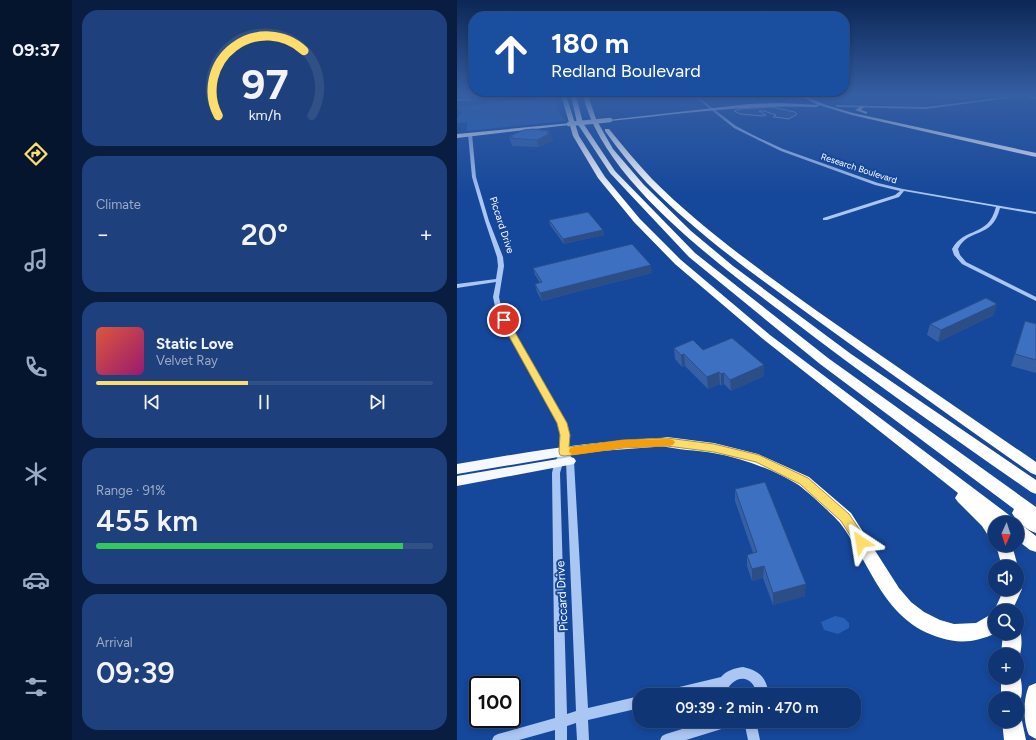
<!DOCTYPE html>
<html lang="en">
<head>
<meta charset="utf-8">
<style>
	:root { --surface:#103574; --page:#1e407c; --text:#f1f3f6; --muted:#9cabc5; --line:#305086; --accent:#ffdd6b }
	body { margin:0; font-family:Figtree,sans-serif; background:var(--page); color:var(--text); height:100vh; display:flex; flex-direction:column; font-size:15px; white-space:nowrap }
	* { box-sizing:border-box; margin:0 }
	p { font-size:13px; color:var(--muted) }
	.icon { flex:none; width:22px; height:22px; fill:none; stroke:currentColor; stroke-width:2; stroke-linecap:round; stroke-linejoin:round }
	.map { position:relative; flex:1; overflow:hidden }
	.panel { display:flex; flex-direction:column; gap:10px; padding:10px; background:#091d40; width:385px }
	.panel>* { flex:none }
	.banner { position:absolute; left:12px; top:12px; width:380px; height:84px; border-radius:16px; box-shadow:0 2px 6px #0003,0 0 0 1px var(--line); background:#1a4fa0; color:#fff; overflow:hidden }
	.needle { width:26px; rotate:183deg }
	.controls { position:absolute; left:531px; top:516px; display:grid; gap:8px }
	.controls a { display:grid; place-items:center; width:36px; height:36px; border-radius:50%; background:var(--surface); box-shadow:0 2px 6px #0003,0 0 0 1px var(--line); font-size:20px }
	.speed { position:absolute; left:12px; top:676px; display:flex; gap:8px; font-size:20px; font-weight:700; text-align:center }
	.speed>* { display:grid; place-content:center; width:52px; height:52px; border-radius:50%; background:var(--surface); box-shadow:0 2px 6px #0003,0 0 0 1px var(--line); line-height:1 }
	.speed .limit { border:2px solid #111; border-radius:6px; background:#fff; color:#111 }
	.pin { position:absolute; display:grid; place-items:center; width:34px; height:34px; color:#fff; margin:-17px; border:2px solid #fff; border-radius:50%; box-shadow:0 1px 4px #0007 }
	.me { position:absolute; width:44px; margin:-22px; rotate:327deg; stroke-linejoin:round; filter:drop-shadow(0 0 3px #0008) }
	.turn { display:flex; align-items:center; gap:14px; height:84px; padding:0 16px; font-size:18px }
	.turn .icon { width:52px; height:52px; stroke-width:2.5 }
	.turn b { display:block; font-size:28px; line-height:34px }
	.big { font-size:30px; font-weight:600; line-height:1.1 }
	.panel .widget { flex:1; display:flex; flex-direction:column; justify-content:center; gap:6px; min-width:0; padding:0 14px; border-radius:16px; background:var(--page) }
	.panel .dial { align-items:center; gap:0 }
	.dial svg { height:104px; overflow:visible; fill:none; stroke:var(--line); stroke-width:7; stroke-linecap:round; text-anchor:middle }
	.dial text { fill:var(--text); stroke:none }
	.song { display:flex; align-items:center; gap:12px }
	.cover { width:48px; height:48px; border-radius:6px; background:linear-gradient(135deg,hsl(10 70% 55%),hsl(320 70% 35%)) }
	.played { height:4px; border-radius:2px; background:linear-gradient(90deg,var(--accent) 45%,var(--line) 45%) }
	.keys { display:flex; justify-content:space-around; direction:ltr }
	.heat { display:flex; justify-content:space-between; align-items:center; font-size:22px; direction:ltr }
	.charge { height:6px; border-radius:3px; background:linear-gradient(90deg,#34c759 91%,var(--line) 0) }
	.trip { position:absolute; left:176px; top:688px; width:228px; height:40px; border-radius:16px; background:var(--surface); box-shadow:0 2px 6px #0003,0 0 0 1px var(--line); font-weight:600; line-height:40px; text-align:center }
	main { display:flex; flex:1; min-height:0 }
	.dock { display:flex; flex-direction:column; width:72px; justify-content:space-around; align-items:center; background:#06152e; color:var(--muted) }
	.dock .icon { width:28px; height:28px }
	.dock .selected { color:var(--accent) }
	.dock b { font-size:18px; color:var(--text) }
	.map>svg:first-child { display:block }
	.green { fill:#2960b7 }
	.water { fill:#2c508e; stroke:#9cc0f5 }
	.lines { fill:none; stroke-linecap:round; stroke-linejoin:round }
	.minor { fill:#aac6f2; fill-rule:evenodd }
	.major { fill:#f5f8ff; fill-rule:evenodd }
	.highway { fill:#fff; fill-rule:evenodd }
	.major-bridge { stroke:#f5f8ff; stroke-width:4.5 }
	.wall { fill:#3560a6 }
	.shaded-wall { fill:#2b4e87 }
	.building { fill:#3e70c1; stroke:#2b4e87 }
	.route { fill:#ffdd6b; stroke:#a69046 }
	.slow { fill:#f59e0b }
	.labels { text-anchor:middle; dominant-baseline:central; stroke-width:4; stroke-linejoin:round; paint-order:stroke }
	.far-street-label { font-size:9px; fill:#fff; stroke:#15479a }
	.street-label { font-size:10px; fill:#fff; stroke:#15479a }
	.near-street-label { font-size:12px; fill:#fff; stroke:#15479a }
</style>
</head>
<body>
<main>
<nav class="dock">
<b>09:37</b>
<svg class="icon selected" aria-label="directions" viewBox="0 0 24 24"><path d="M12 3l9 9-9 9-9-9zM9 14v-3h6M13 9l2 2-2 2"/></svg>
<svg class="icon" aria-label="music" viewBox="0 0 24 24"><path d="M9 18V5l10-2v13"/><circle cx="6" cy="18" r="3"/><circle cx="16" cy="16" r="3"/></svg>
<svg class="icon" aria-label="phone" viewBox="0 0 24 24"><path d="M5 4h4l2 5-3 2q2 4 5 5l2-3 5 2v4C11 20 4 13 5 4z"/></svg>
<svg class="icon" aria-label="climate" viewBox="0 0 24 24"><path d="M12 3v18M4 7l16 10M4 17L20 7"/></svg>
<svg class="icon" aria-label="car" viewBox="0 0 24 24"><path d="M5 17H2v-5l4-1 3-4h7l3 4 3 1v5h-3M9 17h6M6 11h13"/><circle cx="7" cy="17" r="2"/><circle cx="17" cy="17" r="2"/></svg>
<svg class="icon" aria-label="filters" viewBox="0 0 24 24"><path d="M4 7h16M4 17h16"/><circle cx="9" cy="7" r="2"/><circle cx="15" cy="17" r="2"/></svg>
</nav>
<section class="panel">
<div class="widget dial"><svg viewBox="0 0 100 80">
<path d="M14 69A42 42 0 1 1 86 69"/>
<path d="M14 69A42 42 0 0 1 80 19" stroke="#ffdd6b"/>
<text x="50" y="56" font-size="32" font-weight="700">97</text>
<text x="50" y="72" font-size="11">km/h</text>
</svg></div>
<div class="widget"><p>Climate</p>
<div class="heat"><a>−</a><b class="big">20°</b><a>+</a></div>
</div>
<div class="widget">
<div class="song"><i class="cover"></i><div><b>Static Love</b><p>Velvet Ray</p></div></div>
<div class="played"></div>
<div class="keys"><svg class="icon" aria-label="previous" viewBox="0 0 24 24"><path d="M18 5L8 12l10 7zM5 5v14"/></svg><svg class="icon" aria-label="pause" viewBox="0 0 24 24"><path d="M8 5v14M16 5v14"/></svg><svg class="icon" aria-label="next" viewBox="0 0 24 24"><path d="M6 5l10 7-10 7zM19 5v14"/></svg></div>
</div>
<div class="widget"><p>Range · 91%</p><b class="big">455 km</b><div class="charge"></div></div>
<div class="widget"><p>Arrival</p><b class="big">09:39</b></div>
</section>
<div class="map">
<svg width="579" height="740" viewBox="0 0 579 740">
	<rect width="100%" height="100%" fill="#15479a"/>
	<!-- green -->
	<path class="green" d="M100 95C99 106 102 113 109 121L10 131V122L0 123V118L5 112 3 111 2 107Z
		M358 95H547L457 106 377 103Z
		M378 616 387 618 392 623V628L381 634 367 630 364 622Z"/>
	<!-- water -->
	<path class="water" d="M314 107 338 112 340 114 332 119 318 117H316L319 115 307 111H302L309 115 306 116 283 114 277 111 283 109Z"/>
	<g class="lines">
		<!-- minor -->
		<path class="minor" d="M20 95H22L20 98H18Z
			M236 95H238L279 126 298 136 326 149 421 183 446 189 579 212V214L543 208C535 240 512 227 501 249L503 255 509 262 579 297V301L505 264 497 255 495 249C508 226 531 238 539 207L447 191 442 197 370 220H366V218L438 195 443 191 418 185 324 151 277 128Z
			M562 95H570L579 97V99L567 96 469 109 380 107 378 106 380 105 469 107Z
			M0 99H13L15 100 0 101Z
			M13 133 15 134 19 177 32 221 46 257 47 266 42 297 45 311 109 423 112 435 111 452 117 461 131 708 183 696V708L131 720 132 740H120L119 723 110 726V740H98V730L62 740H35L37 736 41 734 98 718 95 473 97 464 103 452 104 435 101 423 39 311 36 297 39 282 0 288V284L39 279 41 266 40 257 28 221 15 177 11 134ZM107 459 109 461 119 711 110 714 103 473Z
			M286 667C303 671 309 677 312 695H300C296 672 274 675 268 695H256L257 691 239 695H208L210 691 214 689 264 677C269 671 277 668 286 667Z
			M251 721H277L275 725 271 727 229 740H203L205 736 209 734Z
			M287 721H299L303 740H291Z"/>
		<!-- major -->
		<path class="major" d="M341 95H346L369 105 396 113 579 153V157L395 115 362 105 360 107C290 104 223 114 153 121L151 120 292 104 323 103 361 105Z
			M405 106 407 107 404 110 410 112V114L398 110Z
			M114 123 112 125 0 138V134Z
			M210 438 214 439 216 442 214 445 210 446 131 452 0 474V464C70 452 139 440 210 438Z
			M113 457 117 458 119 461 117 464 0 486V476Z"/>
		<!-- highway -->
		<path class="highway" d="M104 95H109L122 136 148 177 183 219 224 260 313 335 556 518 558 523H538V539L532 537 525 526 501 502 498 498 501 493 306 339 218 264 177 222 141 178 116 136Z
			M114 95H119L126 123 158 171 238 253 371 358 579 507V533C570 530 559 521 555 513L557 509 363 364 232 257 153 173 120 123Z
			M126 95H131L139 119 156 149 187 185 234 231 276 266 394 354 579 480V494L574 492C492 435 410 378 331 317 264 266 145 180 126 95Z
			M148 129H152C166 146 180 163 195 179 245 229 303 270 360 311 433 362 506 412 579 462V475L574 473C501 422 429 370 357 318 299 276 240 234 190 183 175 167 161 149 148 131Z
			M210 437 257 443 301 454 352 477 394 513 442 588 454 602 467 612 483 620 497 624 519 623 538 612 537 611 547 589H560V582L562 583 565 589 555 611H538L539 633C520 642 503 644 484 638 426 621 415 565 383 523 377 516 348 489 340 484 315 469 285 458 256 453 239 450 221 450 205 446L203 442 205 438Z
			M560 524 566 526 579 536V552L573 550 560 540Z
			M539 545H555L561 567 560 570V567H545Z
			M560 626C567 633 565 654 560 662V655H544L546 633H560Z
			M560 670C566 678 567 699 560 707V699H544V677H560Z
			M579 683V739L572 735C566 722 566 699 572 686Z
			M560 713 562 714 565 721 569 740H547L545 721H560Z"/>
		<!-- major-bridge -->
		<path class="major-bridge" d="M112 124 153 120"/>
	</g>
	<!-- wall -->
	<path class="wall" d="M394 95H413L404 97Z
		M93 133 96 141 81 147 55 146 52 136Z
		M92 220 146 230 147 235 107 244 93 225Z
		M76 268 195 273 135 288 85 301 80 292 78 284 83 283 78 275Z
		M537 315 481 342 470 335 473 324Z
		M568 321 579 324V373L554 366Z
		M217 348 246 350 307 365V376L274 391 267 384 264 386 263 384 251 389 228 366 225 367 218 359Z
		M278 489 348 596 316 605 306 578 295 581 290 566V555L296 553 278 501Z"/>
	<!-- shaded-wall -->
	<path class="shaded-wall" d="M404 95H413L404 97Z
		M93 131 96 141 81 147 80 140Z
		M146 230 147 235 107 244 106 239Z
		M194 265 195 273 135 288 85 301 83 293Z
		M540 304 537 315 481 342 484 330Z
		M227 354 228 366 225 367 224 355Z
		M307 365V376L274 391 273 380Z
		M262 372 263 384 251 389 250 377Z
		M267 373V384L264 386V374Z
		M307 566 306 578 295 581V569Z
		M349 584 348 596 316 605V593Z"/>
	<!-- building -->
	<path class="building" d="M76 129 93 131 90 133H94L80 140 53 138 56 136H52L67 130Z
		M131 212 146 230 106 239 92 220Z
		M175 244 194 265 134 280 83 293 78 284 85 282 76 268Z
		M529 298 540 304 484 330 473 324Z
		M568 321 579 324V360L558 354Z
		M275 338 307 365 273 380 267 373 264 374 262 372 250 377 227 354 224 355 217 348 236 340 246 350Z
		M308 482 349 584 316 593 307 566 295 569 290 555 300 552 278 489Z"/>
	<!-- sky -->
	<linearGradient id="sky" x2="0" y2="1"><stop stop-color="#0c2755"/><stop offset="0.48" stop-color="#355ea3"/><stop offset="1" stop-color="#355ea3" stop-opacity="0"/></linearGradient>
	<rect width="579" height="198" fill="url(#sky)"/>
	<!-- route -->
	<path class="route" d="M44 318H47L51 320 110 423 113 435 112 447 166 440 210 438 257 444 302 455 351 478 392 514 409 539 411 542 409 546 404 548 400 546 384 521 343 484 299 462 257 452 210 446 166 448 107 456 103 455 102 452 103 435 100 423 43 320Z"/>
	<!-- slow -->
	<path class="slow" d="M212 439 216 440 218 442 216 445 212 446 166 448 117 455 113 453 112 451 113 448 117 447 166 440Z"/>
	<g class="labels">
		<!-- far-street labels -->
		<g class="far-street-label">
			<text transform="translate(402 168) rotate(18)">Research Boulevard</text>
		</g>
		<!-- street labels -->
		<g class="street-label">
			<text transform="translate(45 225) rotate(72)">Piccard Drive</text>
		</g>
		<!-- near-street labels -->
		<g class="near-street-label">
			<text transform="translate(105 596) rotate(-93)">Piccard Drive</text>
		</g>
	</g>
</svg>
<div class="controls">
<a><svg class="needle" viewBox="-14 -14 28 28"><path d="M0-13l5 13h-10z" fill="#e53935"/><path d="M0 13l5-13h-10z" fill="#9cabc5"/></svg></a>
<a><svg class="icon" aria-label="sound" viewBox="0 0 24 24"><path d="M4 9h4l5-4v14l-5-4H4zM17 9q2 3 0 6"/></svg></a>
<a><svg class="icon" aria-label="search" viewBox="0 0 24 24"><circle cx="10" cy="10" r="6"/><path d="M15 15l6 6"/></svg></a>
<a>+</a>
<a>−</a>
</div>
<div class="speed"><div class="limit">100</div></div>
<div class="pin" style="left:47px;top:320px;background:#d93025"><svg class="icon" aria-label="arrive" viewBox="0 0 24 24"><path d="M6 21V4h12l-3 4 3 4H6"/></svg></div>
<svg class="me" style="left:404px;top:542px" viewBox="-20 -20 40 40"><path d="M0-17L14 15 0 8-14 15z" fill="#ffdd6b" stroke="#fff" stroke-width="4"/></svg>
<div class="trip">09:39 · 2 min · 470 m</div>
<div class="banner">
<div class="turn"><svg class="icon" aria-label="ahead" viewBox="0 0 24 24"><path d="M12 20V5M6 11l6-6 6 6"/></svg><div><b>180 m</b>Redland Boulevard</div></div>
</div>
</div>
</main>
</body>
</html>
